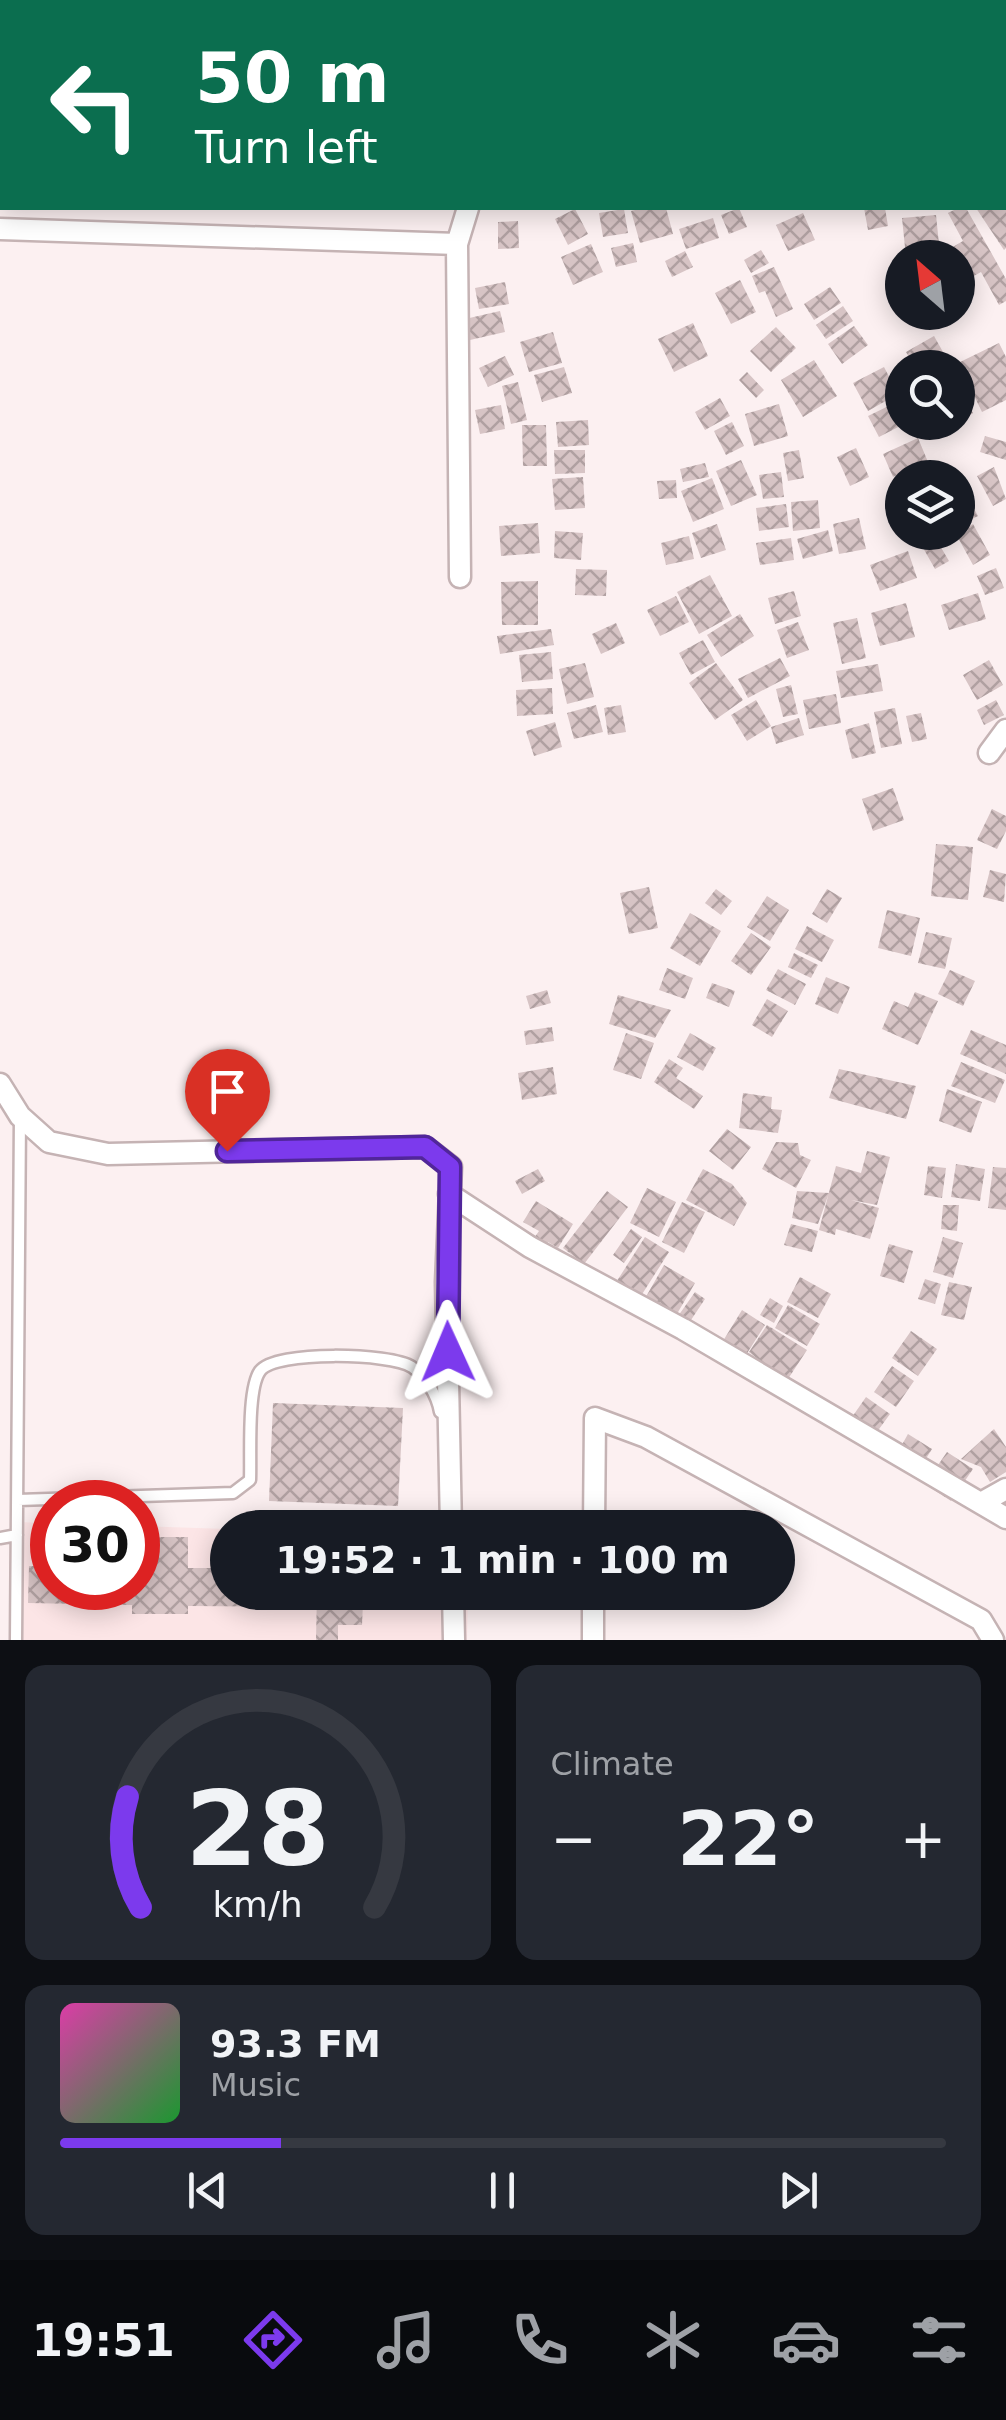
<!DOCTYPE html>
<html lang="en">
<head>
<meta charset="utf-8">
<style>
	:root { --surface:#171b24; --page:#242831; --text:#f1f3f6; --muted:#9ea1a6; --line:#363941; --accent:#7c3aed }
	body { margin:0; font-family:"DejaVu Sans",sans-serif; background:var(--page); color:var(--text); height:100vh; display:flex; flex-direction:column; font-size:38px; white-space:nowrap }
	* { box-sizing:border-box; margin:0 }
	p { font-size:32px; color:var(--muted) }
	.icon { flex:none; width:55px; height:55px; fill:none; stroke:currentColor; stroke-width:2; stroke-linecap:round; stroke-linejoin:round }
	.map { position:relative; height:1640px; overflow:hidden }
	.sheet { display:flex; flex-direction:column; gap:25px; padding:25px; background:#0d0f14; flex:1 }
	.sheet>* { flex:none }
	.guide { position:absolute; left:0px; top:0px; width:1008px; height:210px; box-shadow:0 5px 25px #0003; background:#0b6e4f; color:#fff; overflow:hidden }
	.needle { width:65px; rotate:332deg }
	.tools { position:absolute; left:885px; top:240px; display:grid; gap:20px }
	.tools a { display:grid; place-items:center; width:90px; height:90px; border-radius:50%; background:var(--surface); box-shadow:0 5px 25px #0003; font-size:50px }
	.speed { position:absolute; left:30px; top:1480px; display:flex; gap:20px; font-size:50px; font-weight:700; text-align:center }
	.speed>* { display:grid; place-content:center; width:130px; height:130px; border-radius:50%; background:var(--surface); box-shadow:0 5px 25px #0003; line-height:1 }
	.speed .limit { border:15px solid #d22; background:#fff; color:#111 }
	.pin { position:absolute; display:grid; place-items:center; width:85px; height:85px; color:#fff; margin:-102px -42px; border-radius:50% 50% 50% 0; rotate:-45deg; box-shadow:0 0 10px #0007 }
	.pin .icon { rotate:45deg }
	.me { position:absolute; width:110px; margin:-55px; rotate:359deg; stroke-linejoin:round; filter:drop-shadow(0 0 8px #0008) }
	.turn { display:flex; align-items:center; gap:35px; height:210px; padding:0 30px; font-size:45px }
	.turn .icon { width:130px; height:130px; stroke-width:2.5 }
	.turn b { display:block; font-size:70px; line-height:85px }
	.big { font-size:75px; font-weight:600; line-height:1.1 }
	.sheet .card { flex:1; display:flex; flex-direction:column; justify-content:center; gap:15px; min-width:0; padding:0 35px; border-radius:20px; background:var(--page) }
	.sheet .dial { align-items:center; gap:0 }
	.dial svg { height:260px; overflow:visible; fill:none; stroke:var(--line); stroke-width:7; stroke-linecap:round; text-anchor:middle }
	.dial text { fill:var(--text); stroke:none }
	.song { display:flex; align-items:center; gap:30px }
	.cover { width:120px; height:120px; border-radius:15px; background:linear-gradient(135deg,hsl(320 70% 55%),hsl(130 70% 35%)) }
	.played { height:10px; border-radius:5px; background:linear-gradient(90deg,var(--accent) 25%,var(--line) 25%) }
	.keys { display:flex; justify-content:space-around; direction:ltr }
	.heat { display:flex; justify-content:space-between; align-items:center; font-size:55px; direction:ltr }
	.sheet .tiles { flex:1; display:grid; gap:25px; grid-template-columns:1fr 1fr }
	.card:last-child { grid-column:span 2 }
	.trip { position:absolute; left:210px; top:1510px; width:585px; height:100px; border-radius:50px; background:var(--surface); box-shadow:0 5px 25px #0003; font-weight:600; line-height:100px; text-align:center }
	.tab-bar { display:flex; height:160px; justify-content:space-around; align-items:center; background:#090b0e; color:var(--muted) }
	.tab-bar .icon { width:70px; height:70px }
	.tab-bar .selected { color:var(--accent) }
	.tab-bar b { font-size:45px; color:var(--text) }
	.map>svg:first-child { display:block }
	.built { fill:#fce5e6 }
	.building { fill:url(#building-cross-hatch) }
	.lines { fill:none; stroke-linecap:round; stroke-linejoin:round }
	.lane-casing { stroke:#c5b3b4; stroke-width:15 }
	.street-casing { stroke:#c5b3b4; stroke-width:25 }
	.lane { stroke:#fff; stroke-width:10 }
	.street { stroke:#fff; stroke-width:20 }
	.route-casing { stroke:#51269a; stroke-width:25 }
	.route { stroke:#7c3aed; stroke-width:18 }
</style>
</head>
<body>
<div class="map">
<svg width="1006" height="1640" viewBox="0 0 1006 1640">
	<defs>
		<pattern id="building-cross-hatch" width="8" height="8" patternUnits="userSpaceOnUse" patternTransform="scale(2.5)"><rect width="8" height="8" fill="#d7c4c5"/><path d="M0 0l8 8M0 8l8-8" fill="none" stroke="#b0a0a1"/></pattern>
	</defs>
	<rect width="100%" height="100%" fill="#fcf0f1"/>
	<!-- built -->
	<path class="built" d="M13 1522 52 1523V1588H138V1526L227 1529 228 1592 468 1593 467 1640H16Z"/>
	<!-- building -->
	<path class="building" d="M643 208H666L673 234 640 243 631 211Z
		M739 208 747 227 729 234 721 215Z
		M864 208H885L888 226 868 230Z
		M958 208H966L1006 279V301L999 305 981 272 963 282 958 258H950L946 251 963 241 948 213Z
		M976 208H1006V248L1004 250Z
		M575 209 588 234 568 245 555 219Z
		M624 209 628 233 603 237 599 213Z
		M803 213 815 240 788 251 776 225Z
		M936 215 940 254 906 257 902 218Z
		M713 218 719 238 686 249 679 229Z
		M518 221 519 248 498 249V222Z
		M633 243 637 262 616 267 611 248Z
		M591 244 603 272 573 285 561 257Z
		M761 250 769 263 751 273 744 260Z
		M685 251 693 267 672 277 665 261Z
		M774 267 793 309 776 317 765 291 759 293 752 276Z
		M740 280 756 312 731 324 715 293Z
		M505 282 509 304 479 309 475 288Z
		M830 287 841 303 814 320 804 304Z
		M843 306 853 321 826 339 816 325Z
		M500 311 505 332 470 340 465 319Z
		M693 323 708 356 674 372 658 339Z
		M854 326 868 345 842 364 828 344Z
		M776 327 796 348 771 372 750 351Z
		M553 332 562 363 529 372 520 342Z
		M934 336 952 368H915L906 352Z
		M999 343 1006 357V400L982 412 958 363Z
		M505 356 514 375 488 387 479 368Z
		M814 360 837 396 803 417 781 380Z
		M564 367 572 393 542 402 534 375Z
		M884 367 898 394 868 411 853 383Z
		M747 372 764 390 756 398 739 380Z
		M518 382 527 420 511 424 502 386Z
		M958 387 973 413 958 423Z
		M720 398 730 416 705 430 695 412Z
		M901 400 902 425 879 437 868 416Z
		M779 404 788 436 754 446 745 414Z
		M501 405 505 429 480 434 475 410Z
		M588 420 589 445 558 447 556 422Z
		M732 422 744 446 726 455 714 431Z
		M522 425H546L547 466H523Z
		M985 436 1006 442V460L980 452Z
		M918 438 928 462 893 477 883 454Z
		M856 448 869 477 850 486 837 457Z
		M554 450H585V473L555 474Z
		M799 450 804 478 788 481 783 453Z
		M741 460 757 495 731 506 716 471Z
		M705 463 709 477 683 482 680 469Z
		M994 467 1006 499 993 506 977 476Z
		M781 472 784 497 763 499 759 475Z
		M583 477 585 508 555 510 552 479Z
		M712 478 724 509 693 522 681 491Z
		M676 480 677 498 659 499 657 481Z
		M966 494 978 516 966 522 958 506V499Z
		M818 500 820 528 793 531 791 502Z
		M786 504 789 527 759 531 756 508Z
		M859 518 866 549 839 554 833 524Z
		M538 523 540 553 501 556 499 526Z
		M717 524 726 550 701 558 692 533Z
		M973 524 990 555 973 565 956 534Z
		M828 530 833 551 803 559 797 539Z
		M555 531 583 533 581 560 554 558Z
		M689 536 694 559 666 565 661 543Z
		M791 538 794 560 760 565 756 543Z
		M936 539 949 561 935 569 922 546Z
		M908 551 917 578 880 591 870 565Z
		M996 568 1004 588 985 595 977 576Z
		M576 569 607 570 606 596 575 595Z
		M710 575 732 616 699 634 677 592Z
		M538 581V625H502L501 582Z
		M794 591 801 616 775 624 768 598Z
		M978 593 986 619 949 630 941 605Z
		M676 596 689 622 660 636 647 610Z
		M906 603 915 637 880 646 871 613Z
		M740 614 754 636 721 657 707 635Z
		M857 618 866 658 842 664 833 623Z
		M798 622 809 650 787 658 777 630Z
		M616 623 625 643 601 654 592 634Z
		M551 629 554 645 500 654 497 636Z
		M703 640 715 662 691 675 679 653Z
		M551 652 553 679 522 682 519 655Z
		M780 658 790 676 748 698 738 679Z
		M989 660 1003 685 977 700 963 675Z
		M585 663 594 697 567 704 559 669Z
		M716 663 743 700 715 720 689 683Z
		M878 664 883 691 841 698 836 671Z
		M791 685 798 714 783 717 776 689Z
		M552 688 553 714 517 716 516 690Z
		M836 694 841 723 809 729 803 700Z
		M756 700 771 726 747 741 731 715Z
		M996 700 1004 715 984 725 977 710Z
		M596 705 603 732 574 739 567 713Z
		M621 705 626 732 608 735 604 708Z
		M895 708 902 744 881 748 874 712Z
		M921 713 927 739 912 742 906 716Z
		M799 718 804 735 776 744 771 727Z
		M555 722 562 747 534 756 526 731Z
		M869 723 876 753 852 759 845 730Z
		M893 788 904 820 873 831 862 799Z
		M992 809 1006 816V831L997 849 977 840Z
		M936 844 973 847 968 900 931 896Z
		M990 870 1006 874 1004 902 983 897Z
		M649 887 658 928 629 934 620 893Z
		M716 889 732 901 721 915 705 903Z
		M827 889 842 898 827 923 812 914Z
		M767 896 789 910 770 941 747 927Z
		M887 910 920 918 911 956 878 948Z
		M690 913 721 931 700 966 670 948Z
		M807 926 834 940 822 962 795 949Z
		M926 932 952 938 945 969 918 963Z
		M751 933 771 947 751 975 731 961Z
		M794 953 818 965 811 978 788 967Z
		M667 968 693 978 685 999 659 990Z
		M778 969 806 984 795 1005 766 990Z
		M950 970 975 981 963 1006 938 994Z
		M826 977 850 987 838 1014 815 1004Z
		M712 983 735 991 729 1007 706 998Z
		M547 990 551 1003 530 1009 526 996Z
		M915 992 938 1001 918 1045 882 1029 894 1001 908 1007Z
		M618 995 671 1010 655 1038 609 1024Z
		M767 999 788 1011 772 1037 752 1025Z
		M552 1027 554 1041 526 1045 524 1031Z
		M971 1030 1006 1045V1074L960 1054Z
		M626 1033 654 1043 641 1079 613 1070Z
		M690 1033 716 1048 703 1071 677 1057Z
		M669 1059 683 1068 676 1078 703 1096 694 1109 654 1082Z
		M961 1062 1005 1080 995 1103 951 1086Z
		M553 1067 557 1094 522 1100 518 1073Z
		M839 1069 916 1086 906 1119 829 1098Z
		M947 1089 982 1102 971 1133 939 1121Z
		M743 1093 772 1097 771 1109 782 1110 778 1133 739 1128Z
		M727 1129 751 1147 733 1170 709 1151Z
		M776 1142 798 1143 800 1155 811 1160 796 1188 762 1169Z
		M867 1151 890 1157 877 1205 851 1200 879 1208 870 1239 836 1229 835 1235 819 1230 836 1166 861 1173Z
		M956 1164 985 1169 980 1201 951 1197Z
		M928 1166 946 1168 942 1198 924 1195Z
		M993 1167 1006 1168V1210L988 1208Z
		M538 1169 545 1181 522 1194 515 1181Z
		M703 1169 732 1184 747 1203 734 1226 686 1200Z
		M647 1188 676 1202 659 1237 630 1223Z
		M607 1191 628 1207 584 1264 563 1248Z
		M797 1191 829 1193 818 1224 792 1218Z
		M536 1201 573 1224 558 1248 548 1242 544 1248 532 1241 539 1231 523 1222Z
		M682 1202 705 1212 684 1253 662 1242Z
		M943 1205H959L957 1231 941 1229Z
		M791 1224 818 1231 812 1252 784 1245Z
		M631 1229 642 1237 624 1263 613 1255Z
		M645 1237 669 1252 639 1299 615 1284Z
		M943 1237 963 1243 953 1278 933 1272Z
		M889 1244 913 1251 904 1283 880 1276Z
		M664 1265 695 1283 674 1319 643 1302Z
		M800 1277 831 1294 818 1318 787 1302Z
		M925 1279 941 1284 935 1304 918 1299Z
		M949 1282 972 1287 964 1320 941 1315Z
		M695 1292 705 1299 687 1326 676 1319Z
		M770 1298 783 1306 774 1323 760 1315Z
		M788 1305 820 1324 807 1346 775 1328Z
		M742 1310 765 1325 746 1355 723 1341Z
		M767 1325 807 1350 786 1382 749 1352Z
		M911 1331 937 1349 918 1376 892 1358Z
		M892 1366 914 1381 896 1407 874 1392Z
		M866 1397 890 1414 874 1436 850 1420Z
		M273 1403 403 1408 398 1506 269 1501Z
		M994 1429 1006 1447V1472L990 1482 981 1467 961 1459Z
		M908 1434 932 1449 922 1465 899 1450Z
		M947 1452 973 1469 951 1501 925 1484Z
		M138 1537H188V1568H228V1592H301V1607L188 1606V1614H132V1605L28 1603 29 1566H52V1588H138Z
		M317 1592H338V1603H363L362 1625H338V1640H316Z"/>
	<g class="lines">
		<!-- lane casing -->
		<g class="lane-casing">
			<path id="lane" d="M18 1500 233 1493 250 1480C251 1455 247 1389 260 1371 275 1350 391 1353 412 1367 426 1377 437 1395 440 1412
				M0 1538 17 1535
				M16 1640 20 1117"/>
		</g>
		<!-- street casing -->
		<g class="street-casing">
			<path id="street" d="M929 0 931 2
				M573 2 576 0
				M0 6 1 0
				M1005 64 1006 63
				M1005 144 1006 146
				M0 229 457 244
				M460 577 457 244 468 208
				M989 753 1006 730
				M0 1084 20 1116 49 1142 108 1154 425 1147 451 1167 446 1282 451 1528
				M449 1194 530 1247 683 1329 1006 1518
				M981 1503 1006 1489
				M594 1528 595 1418 646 1437 981 1620 993 1640
				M453 1592 454 1640
				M593 1640V1592"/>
		</g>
		<!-- lane -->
		<use href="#lane" class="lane"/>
		<!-- street -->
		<use href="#street" class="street"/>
	</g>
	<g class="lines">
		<!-- route casing -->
		<g class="route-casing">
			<path id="route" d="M227 1151 425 1147 450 1167 448 1352"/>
		</g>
		<!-- route -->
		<use href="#route" class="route"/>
	</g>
</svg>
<div class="tools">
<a><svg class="needle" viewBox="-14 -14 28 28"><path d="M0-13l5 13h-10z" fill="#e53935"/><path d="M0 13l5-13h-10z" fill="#9ea1a6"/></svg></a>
<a><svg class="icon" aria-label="search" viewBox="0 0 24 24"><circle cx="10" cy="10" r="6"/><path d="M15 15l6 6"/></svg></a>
<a><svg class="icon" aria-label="layers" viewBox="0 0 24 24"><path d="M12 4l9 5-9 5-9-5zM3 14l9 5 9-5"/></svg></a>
</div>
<div class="speed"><div class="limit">30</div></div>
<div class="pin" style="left:227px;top:1151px;background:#d93025"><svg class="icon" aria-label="arrive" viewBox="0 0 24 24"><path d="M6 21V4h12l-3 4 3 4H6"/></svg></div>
<svg class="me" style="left:448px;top:1352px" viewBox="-20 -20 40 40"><path d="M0-17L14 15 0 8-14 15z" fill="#7c3aed" stroke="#fff" stroke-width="4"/></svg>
<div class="trip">19:52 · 1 min · 100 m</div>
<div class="guide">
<div class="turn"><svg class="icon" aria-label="left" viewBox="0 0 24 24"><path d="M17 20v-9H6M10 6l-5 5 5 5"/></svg><div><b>50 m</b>Turn left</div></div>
</div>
</div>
<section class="sheet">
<div class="tiles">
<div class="card dial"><svg viewBox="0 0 100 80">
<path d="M14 69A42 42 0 1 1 86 69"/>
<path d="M14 69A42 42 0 0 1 10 35" stroke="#7c3aed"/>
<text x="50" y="56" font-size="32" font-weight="700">28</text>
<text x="50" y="72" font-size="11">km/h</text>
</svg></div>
<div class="card"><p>Climate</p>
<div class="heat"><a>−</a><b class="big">22°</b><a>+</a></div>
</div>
<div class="card">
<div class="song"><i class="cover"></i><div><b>93.3 FM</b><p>Music</p></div></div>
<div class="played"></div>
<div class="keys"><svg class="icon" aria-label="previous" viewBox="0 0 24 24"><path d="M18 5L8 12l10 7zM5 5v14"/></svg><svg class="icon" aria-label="pause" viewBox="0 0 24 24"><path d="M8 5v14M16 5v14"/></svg><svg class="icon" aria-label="next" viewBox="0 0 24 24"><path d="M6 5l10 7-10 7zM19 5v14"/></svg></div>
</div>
</div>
</section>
<nav class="tab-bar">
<b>19:51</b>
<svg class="icon selected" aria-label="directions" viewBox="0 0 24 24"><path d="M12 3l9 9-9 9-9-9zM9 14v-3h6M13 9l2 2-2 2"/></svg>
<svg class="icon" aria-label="music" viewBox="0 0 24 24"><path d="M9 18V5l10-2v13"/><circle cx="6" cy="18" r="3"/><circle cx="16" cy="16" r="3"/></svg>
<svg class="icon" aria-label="phone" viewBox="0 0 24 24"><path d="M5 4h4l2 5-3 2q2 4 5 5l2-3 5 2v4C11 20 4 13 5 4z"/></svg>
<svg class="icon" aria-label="climate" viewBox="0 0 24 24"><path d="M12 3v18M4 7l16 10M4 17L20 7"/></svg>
<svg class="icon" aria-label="car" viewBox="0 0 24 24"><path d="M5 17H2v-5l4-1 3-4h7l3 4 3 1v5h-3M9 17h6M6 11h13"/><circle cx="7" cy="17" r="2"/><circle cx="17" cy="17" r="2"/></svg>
<svg class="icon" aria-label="filters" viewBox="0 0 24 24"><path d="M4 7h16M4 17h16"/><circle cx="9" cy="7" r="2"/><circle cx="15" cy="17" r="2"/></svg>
</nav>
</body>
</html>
